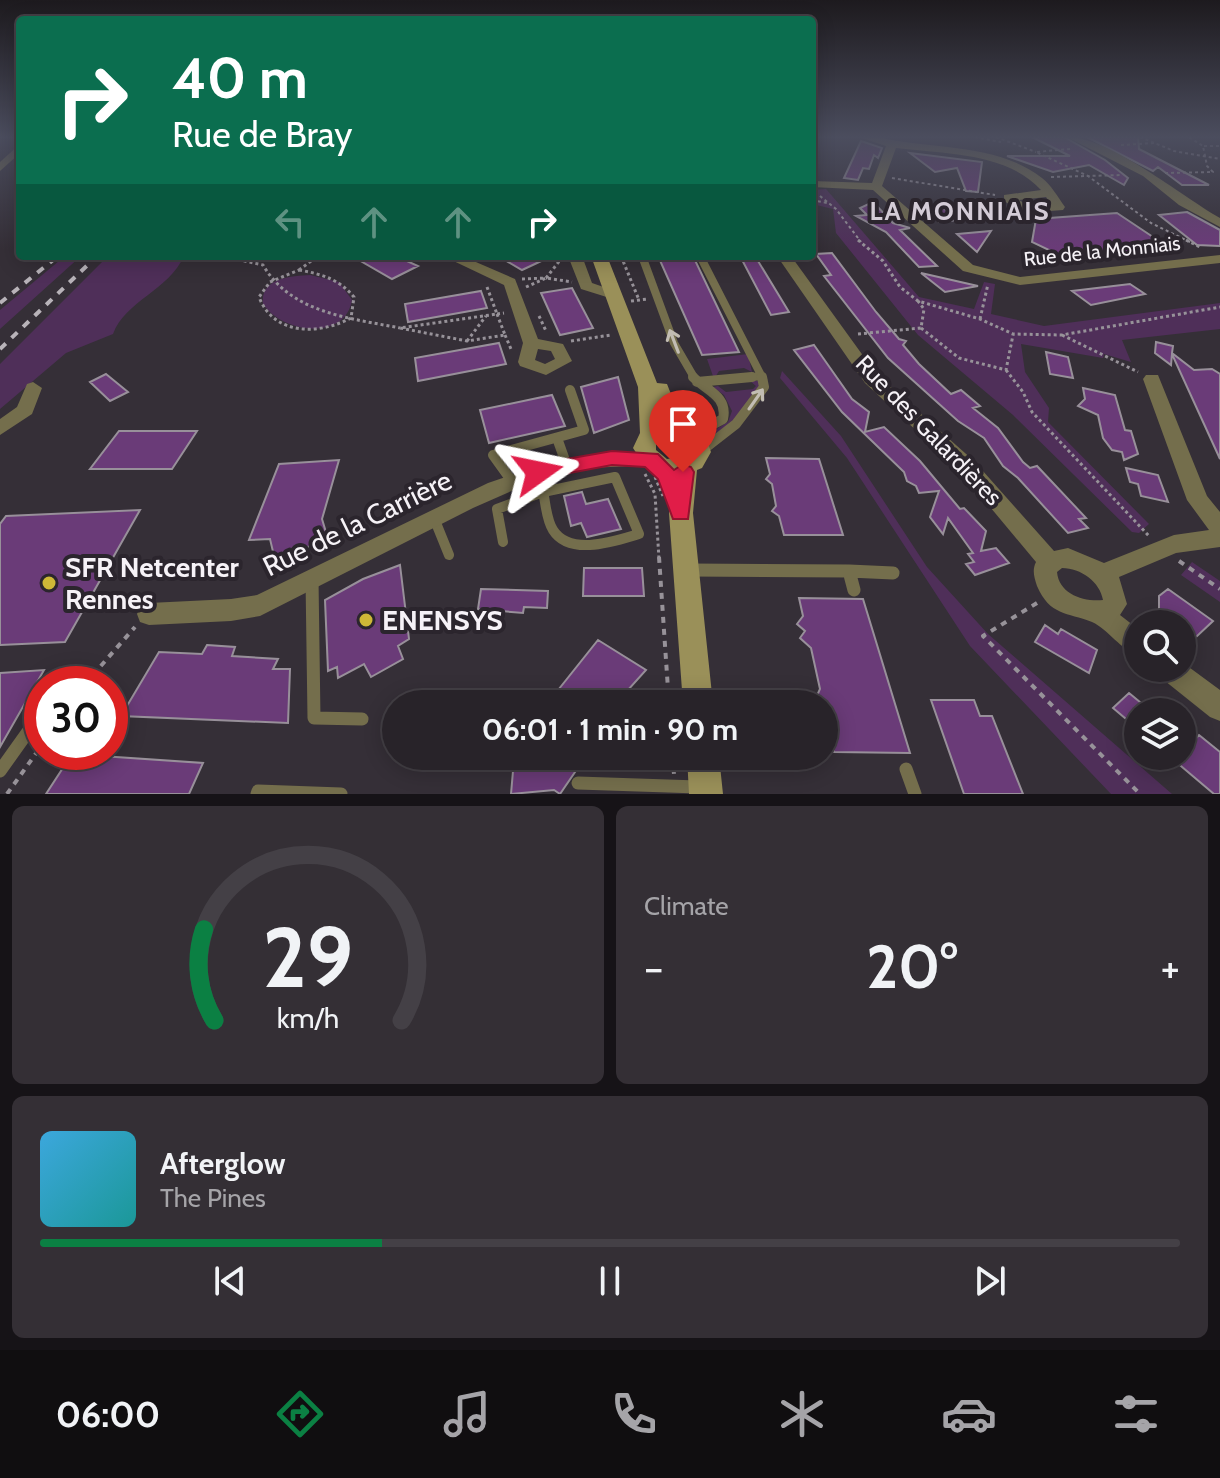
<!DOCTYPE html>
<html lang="en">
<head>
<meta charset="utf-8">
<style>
	:root { --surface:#282329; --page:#342f35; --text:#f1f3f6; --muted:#a5a4a8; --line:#444046; --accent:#0b8043 }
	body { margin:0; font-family:Cabin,sans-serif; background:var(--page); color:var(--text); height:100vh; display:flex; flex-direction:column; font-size:30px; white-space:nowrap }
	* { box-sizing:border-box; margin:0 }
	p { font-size:26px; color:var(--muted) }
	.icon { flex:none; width:44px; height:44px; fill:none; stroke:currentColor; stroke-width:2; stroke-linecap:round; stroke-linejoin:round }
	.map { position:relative; height:794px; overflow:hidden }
	.drawer { display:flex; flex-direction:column; gap:12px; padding:12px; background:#161317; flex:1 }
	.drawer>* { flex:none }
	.top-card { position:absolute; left:16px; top:16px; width:800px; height:244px; border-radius:8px; box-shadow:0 4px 20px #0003,0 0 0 2px var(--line); background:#0b6e4f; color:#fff; overflow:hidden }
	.buttons { position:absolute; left:1124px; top:610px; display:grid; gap:16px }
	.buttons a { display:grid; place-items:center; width:72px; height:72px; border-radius:50%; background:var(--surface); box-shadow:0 4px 20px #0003,0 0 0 2px var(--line); font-size:40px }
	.speed { position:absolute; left:24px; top:666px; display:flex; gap:16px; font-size:40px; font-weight:700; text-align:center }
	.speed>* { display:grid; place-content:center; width:104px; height:104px; border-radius:50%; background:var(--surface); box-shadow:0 4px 20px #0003,0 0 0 2px var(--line); line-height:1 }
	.speed .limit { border:12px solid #d22; background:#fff; color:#111 }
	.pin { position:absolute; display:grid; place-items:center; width:68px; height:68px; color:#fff; margin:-82px -34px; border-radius:50% 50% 50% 0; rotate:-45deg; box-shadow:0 0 8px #0007 }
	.pin .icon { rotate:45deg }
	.me { position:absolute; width:88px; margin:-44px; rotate:78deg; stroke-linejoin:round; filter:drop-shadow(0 0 6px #0008) }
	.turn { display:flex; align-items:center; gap:28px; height:168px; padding:0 24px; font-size:36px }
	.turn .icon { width:104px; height:104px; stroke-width:2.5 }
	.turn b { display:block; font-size:56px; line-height:68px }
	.lanes { display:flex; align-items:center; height:76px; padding:0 24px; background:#0003; justify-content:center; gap:40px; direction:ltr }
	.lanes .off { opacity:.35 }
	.big { font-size:60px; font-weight:700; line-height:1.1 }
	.drawer .tile { flex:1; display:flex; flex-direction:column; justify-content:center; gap:12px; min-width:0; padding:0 28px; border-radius:12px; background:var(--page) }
	.drawer .dial { align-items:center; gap:0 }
	.dial svg { height:208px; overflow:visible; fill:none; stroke:var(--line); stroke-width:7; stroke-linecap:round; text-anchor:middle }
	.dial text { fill:var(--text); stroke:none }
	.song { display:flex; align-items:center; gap:24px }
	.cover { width:96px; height:96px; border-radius:12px; background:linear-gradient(135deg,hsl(200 70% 55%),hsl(180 70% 35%)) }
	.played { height:8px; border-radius:4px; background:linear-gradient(90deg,var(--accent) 30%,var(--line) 30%) }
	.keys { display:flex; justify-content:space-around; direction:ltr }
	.heat { display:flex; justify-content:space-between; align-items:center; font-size:44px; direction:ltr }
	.drawer .tiles { flex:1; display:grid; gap:12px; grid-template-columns:1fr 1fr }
	.tile:last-child { grid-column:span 2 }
	.trip { position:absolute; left:382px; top:690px; width:456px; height:80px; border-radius:40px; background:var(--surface); box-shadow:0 4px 20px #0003,0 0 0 2px var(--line); font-weight:700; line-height:80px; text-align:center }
	.menu { display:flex; height:128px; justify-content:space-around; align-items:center; background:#100e10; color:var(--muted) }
	.menu .icon { width:56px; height:56px }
	.menu .current { color:var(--accent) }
	.menu b { font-size:36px; color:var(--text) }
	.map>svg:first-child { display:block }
	.green { fill:#4f2f59 }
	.building { fill:#6a3b78; stroke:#98909a; stroke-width:2 }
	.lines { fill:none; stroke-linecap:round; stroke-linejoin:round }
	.path-far2 { stroke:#979299; stroke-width:2; stroke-dasharray:3 3; stroke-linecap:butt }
	.path-far1 { stroke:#979299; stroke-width:3; stroke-dasharray:3 3; stroke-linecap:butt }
	.path { stroke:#979299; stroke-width:4; stroke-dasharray:6 6; stroke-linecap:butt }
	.lane-far2 { stroke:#746e4c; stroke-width:8 }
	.lane-far1 { stroke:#746e4c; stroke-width:10 }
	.lane { stroke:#746e4c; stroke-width:13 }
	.street { fill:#746e4c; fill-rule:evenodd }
	.secondary { fill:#9a9059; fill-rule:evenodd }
	.rail { stroke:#b8b3b9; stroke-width:4; stroke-dasharray:8 8; stroke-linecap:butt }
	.oneway { stroke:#c2bdb3 }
	.route { fill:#e11d48; stroke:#92132f; stroke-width:2 }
	.poi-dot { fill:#ceb837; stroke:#2b252d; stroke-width:3 }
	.labels { text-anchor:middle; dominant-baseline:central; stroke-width:8; stroke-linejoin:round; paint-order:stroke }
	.far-street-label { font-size:20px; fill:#f6f2f7; stroke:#2b252d }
	.street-label { font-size:24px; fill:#f6f2f7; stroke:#2b252d }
	.far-district-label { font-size:26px; font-weight:bold; letter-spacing:2px; fill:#d4ccd7; stroke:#2b252d }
	.near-street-label { font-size:28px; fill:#f6f2f7; stroke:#2b252d }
	.near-poi-label { font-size:28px; font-weight:bold; fill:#f6f2f7; stroke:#2b252d; text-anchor:start }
</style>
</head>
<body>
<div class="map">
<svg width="1220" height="794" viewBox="0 0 1220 794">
	<rect width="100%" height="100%" fill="#352f37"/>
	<!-- green -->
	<path class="green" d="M826 189 919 297 974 309 984 282 995 284 991 314 1044 326 1220 303V329L1122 340 1131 362 1104 354 1103 358 1021 344 1025 372 1049 408 1048 422 1149 524 1139 533 1132 532 1013 415 918 335 836 233 833 209 812 204V190Z
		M65 256H81L0 329V310Z
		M108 256H184C169 290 125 301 113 334L66 353 0 409V364Z
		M310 275 339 282 352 300C345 342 282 333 263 304 260 278 291 276 310 275Z
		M748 354 752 372 744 368 719 371 714 379 707 359Z
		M782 371 841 436 927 567 988 634 1172 794H1111L970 646 847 458 780 378Z
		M750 381H758L761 386 733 423 715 435 713 431 728 422 732 411 724 395 713 387 718 386 726 392 753 389 756 386Z
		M1192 562 1220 581V602L1181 575Z"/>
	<!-- building -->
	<path class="building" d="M1032 137H1064L1105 160 1128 178 1124 185 1089 165 1053 172 1007 156H1070Z
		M1087 137H1138L1139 149 1209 185H1182L1158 167 1153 171Z
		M861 141 882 148 878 158 874 155 869 169 863 168 858 180 844 178Z
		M910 153 982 162 978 192 966 191 957 168 935 172Z
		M873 202 893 223 910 228 900 230 937 266 919 267 886 232 856 216 867 215 860 208Z
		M942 207 958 220 939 222 923 208Z
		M1187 212 1220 230V246L1197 245 1159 215Z
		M1117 213 1171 249 1070 260 1032 242 1036 219Z
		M991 231 977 252 957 234Z
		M832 253 876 312 899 339 906 341 903 345 919 364 951 394 961 390 980 406 973 408 998 428 1023 462 1030 468 1037 466 1086 518 1079 519 1088 528 1068 533 1018 478 1003 466 984 438 958 421 888 358 824 276 831 275 816 254Z
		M352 256H396L418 266 392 279Z
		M498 256H552L522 270Z
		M658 256H693L739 352 702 355Z
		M740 256H755L789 312 771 315Z
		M921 273 978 286 945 292Z
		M1130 284 1145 294 1091 305 1072 291Z
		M572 288 593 328 560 335 541 293Z
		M481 291 487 308 408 322 405 304Z
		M1156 342 1173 346 1172 353 1194 370 1212 369 1220 374V459L1172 354 1171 365 1155 353Z
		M499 343 506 364 418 381 415 358Z
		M814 345 852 399 869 412 865 432 884 427 920 461 960 509 964 508 986 531 981 551 996 548 1009 563 975 575 966 564 974 562 968 554 973 553 948 518 943 534 930 517 939 491 919 493 916 486 907 481 904 472 842 412 794 350Z
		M1046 352 1068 357 1073 378 1050 374Z
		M106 374 128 392 110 401 90 382Z
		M618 377 629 420 594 433 581 387Z
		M1083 388 1115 395 1125 430 1131 431 1138 454 1124 460 1122 452 1112 450 1103 438 1098 415 1078 406 1085 399Z
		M552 395 565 426 489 443 480 410Z
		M119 431H197L172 469H90Z
		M766 458 819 459 843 535H784L779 516 772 511 776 506 772 484 766 479 770 474Z
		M339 460 322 519 328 539 275 560 270 539 249 540 279 464Z
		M1126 468 1158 475 1168 502 1141 496 1138 484 1130 482Z
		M582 492 586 504 608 499 621 529 587 537 581 523 571 526 564 496Z
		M140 510 65 642 0 645V524L6 516Z
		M400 565 409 639 398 646 403 659 371 677 364 664 338 678 337 667 328 671 325 600 363 579Z
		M584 568H642L644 596H583Z
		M481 589 548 591 547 608 524 607 523 613 478 609Z
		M1168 589 1213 621 1195 638 1182 636V624H1169L1159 613V596Z
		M799 598 863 599 910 753 834 752 824 723V704L815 700 820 689 811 648 800 638 805 631 797 624 803 616Z
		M1045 625 1058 634 1061 629 1097 650 1089 673 1035 642Z
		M598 640 646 670 627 691 622 704H547Z
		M207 645 235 647 232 656 278 659 273 669H290L288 723 121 716 159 652 202 654Z
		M44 670 0 747V673Z
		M1129 693 1152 712H1138V729L1113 708Z
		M931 700H974L980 716H992L1023 794H964Z
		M1199 735 1220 752V794H1214L1175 761Z
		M72 754 203 763 189 794H46Z
		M523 756H586L560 794 554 790 511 794 513 771Z"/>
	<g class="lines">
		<!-- path-far2 -->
		<path class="path-far2" d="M975 137 1001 142
			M996 137 1036 152
			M1140 137 1174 151 1220 159
			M1121 145 1154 143
			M1204 146H1220
			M1070 149 1036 152 1088 176 1121 175
			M1165 173 1213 172 1207 166 1203 146 1189 137
			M1051 177 1088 176 1151 223 1190 242
			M892 178 995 195
			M820 196 836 209 861 242
			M812 200 827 203"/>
		<!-- path-far1 -->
		<path class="path-far1" d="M858 240 883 261 900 287 918 301 980 319 1013 334 1062 335 1220 307
			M1186 240 1202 248
			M219 256 235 259
			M236 256 235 259 263 265C291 313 349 318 400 328
			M621 256 639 300
			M299 270C321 274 339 279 354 297L351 318C319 335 274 336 259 297L270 282Z
			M299 270 318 256
			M522 279 546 278 561 259
			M487 287 497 314
			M526 287 546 278 572 282
			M631 301 648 299
			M497 314 505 335 467 341 400 328Z
			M497 314 504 313
			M539 316 546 331
			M980 319 988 284
			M921 328 959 358 1006 370 1013 335
			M858 334 921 328 924 309 918 301
			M505 335 511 349
			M1062 335 1138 372
			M467 341 486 316
			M571 341 611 335
			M1006 370 1023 392 1032 412 1149 536
			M683 409 690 405 698 408 693 412 688 409
			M645 474 655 494 659 559
			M655 477 663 496"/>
		<!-- path -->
		<path class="path" d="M659 557 669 704
			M1179 561 1220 589
			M1037 603 983 636 1140 794
			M85 684 135 627
			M672 756 674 774
			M7 794 42 745"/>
		<!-- lane-far2 -->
		<path class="lane-far2" d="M642 256 674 343 695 379
			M700 256 763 379
			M731 379 762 376"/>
		<!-- lane-far1 -->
		<path class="lane-far1" d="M697 382 752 377
			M693 435 723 419C728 396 707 391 693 377
			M557 438 567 466
			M700 452 736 424 764 387 762 377
			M615 477 639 534C615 541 570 557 553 530 546 519 546 504 543 492Z
			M511 480 493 455 584 430 570 390
			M434 518 449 555
			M503 542 497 509 543 492 538 472"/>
		<!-- lane -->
		<path class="lane" d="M689 570 849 571 854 590
			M849 571 893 573
			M312 579 314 718 362 719
			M635 696 649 704
			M906 769 915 794
			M0 771 42 712
			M578 783 698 787
			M257 794 258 791 341 794"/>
		<!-- street -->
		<path class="street" d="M859 137H878C930 150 996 142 1042 178 1051 185 1058 197 1065 207L1063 210 1024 213 1004 201V195L1041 190C1007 152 943 154 896 148L882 186 973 265 1020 277 1220 255V263L1020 285 963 271 873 190 812 187V181L872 183 886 146ZM1046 197 1051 204 1027 205 1019 200Z
			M1067 137C1110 137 1181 196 1220 218V227L1179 205 1143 176Z
			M20 144V153L0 171V162Z
			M443 256H462L515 279 538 339 563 344 572 361 546 375 520 366 518 362 523 343 504 285ZM538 349 551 351 555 359 545 364 535 360Z
			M568 256H582L592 283 618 292V298L613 299 581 289Z
			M777 256H791L877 375 974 461 1054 551 1068 548 1104 563 1174 535 1209 530 1187 500 1143 379 1146 375H1158L1207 496 1220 512V547L1176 553 1119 577 1127 604 1120 615 1138 629V656C1120 649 1109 630 1092 622 1067 612 1050 616 1037 586 1034 577 1032 570 1036 562L960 471 865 383ZM1062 568C1081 568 1100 582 1103 600 1083 602 1059 594 1057 572Z
			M33 382 42 388 32 414 0 435V419L17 407 27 384Z
			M618 451 658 455 661 460 658 465 587 468 532 482 473 508 260 616 231 621 149 625 140 622 137 614 140 606 149 603 231 599 257 595 488 483 555 460Z
			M1182 662 1220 690V721L1210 717 1160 677 1156 668H1182Z"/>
		<!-- secondary -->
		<path class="secondary" d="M591 256H607L657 383 667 384 682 422 704 433 711 452 702 468 697 470 693 513 713 704H683L669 513 674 476 645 466 633 448 640 433 638 387ZM669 436 686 442 689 452 686 456 667 459 656 450V444Z
			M687 756H719L723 794H689Z"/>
		<!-- rail -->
		<path class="rail" d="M0 303 58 256
			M0 349 97 256"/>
	</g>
	<!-- one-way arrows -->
	<defs><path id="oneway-shaft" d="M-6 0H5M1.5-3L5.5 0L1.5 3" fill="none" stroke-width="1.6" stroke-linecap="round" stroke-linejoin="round" transform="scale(2)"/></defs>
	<g class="oneway">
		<use href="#oneway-shaft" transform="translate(674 341) rotate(-111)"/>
		<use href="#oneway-shaft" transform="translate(756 399) rotate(-55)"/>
	</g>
	<!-- sky -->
	<linearGradient id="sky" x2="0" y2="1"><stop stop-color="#1d1a1e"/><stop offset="0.55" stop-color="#4b4d5e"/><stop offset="1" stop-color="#4b4d5e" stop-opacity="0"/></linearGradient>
	<rect width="1220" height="249" fill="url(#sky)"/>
	<!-- route -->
	<path class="route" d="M612 451 658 454 674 470 683 464 691 467 694 472 688 519H673L658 479 645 467 612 465 538 479 528 472 538 464Z"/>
	<!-- markers -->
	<g class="poi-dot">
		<circle cx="49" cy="583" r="8"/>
		<circle cx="366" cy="620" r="8"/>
	</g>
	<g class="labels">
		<!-- far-street labels -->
		<g class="far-street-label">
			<text transform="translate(1102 251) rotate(-6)">Rue de la Monniais</text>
		</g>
		<!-- street labels -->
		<g class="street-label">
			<text transform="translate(929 430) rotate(46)">Rue des Galardières</text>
		</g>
		<!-- far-district labels -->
		<g class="far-district-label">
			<text x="960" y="211">LA MONNIAIS</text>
		</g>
		<!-- near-street labels -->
		<g class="near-street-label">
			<text transform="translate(357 523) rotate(-26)">Rue de la Carrière</text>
		</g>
		<!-- near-poi labels -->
		<g class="near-poi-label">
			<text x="65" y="567">SFR Netcenter<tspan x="65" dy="32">Rennes</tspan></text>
			<text x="382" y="620">ENENSYS</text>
		</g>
	</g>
</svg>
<div class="buttons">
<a><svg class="icon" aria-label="search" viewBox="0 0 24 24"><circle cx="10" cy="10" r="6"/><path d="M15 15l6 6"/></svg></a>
<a><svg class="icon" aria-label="layers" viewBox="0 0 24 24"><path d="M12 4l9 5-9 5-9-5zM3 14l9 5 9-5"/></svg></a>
</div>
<div class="speed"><div class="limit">30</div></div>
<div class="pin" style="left:683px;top:472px;background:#d93025"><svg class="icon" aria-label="arrive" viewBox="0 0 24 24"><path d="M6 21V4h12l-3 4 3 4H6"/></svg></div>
<svg class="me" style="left:538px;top:472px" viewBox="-20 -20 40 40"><path d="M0-17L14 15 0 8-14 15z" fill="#e11d48" stroke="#fff" stroke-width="4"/></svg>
<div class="trip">06:01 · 1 min · 90 m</div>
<div class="top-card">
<div class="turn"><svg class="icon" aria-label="right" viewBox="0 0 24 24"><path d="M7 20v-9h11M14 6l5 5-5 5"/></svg><div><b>40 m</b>Rue de Bray</div></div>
<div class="lanes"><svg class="icon off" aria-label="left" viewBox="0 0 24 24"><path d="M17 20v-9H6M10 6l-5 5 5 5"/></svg><svg class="icon off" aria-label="ahead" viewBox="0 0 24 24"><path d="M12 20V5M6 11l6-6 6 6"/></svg><svg class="icon off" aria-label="ahead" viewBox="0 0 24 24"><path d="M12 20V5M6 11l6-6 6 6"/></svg><svg class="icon" aria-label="right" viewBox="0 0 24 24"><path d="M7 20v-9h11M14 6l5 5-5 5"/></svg></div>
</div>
</div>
<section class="drawer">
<div class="tiles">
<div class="tile dial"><svg viewBox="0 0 100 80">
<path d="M14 69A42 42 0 1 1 86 69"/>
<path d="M14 69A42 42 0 0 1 10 34" stroke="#0b8043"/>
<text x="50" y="56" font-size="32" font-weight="700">29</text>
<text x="50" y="72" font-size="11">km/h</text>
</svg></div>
<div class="tile"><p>Climate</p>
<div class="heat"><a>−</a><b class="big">20°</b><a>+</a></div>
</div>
<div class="tile">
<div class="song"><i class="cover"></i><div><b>Afterglow</b><p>The Pines</p></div></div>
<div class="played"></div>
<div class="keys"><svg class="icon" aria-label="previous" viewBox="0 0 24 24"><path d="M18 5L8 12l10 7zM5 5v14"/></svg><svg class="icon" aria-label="pause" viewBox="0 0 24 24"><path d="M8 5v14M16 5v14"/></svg><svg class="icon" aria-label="next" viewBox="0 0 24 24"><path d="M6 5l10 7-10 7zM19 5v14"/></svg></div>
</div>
</div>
</section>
<nav class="menu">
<b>06:00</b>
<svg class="icon current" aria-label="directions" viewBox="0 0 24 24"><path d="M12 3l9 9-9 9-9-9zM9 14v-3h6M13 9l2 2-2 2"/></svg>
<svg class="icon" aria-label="music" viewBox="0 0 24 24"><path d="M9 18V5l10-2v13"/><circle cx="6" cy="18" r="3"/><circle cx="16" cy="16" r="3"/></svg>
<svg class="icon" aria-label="phone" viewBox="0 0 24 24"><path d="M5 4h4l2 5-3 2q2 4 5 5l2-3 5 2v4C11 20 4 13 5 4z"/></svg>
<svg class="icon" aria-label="climate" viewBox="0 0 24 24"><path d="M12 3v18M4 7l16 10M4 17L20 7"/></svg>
<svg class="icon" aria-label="car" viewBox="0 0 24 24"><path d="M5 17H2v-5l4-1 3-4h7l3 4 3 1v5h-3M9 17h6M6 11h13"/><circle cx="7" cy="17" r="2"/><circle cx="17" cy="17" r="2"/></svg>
<svg class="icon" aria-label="filters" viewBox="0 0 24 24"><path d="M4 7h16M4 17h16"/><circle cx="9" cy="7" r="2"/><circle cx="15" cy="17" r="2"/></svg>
</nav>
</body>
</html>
